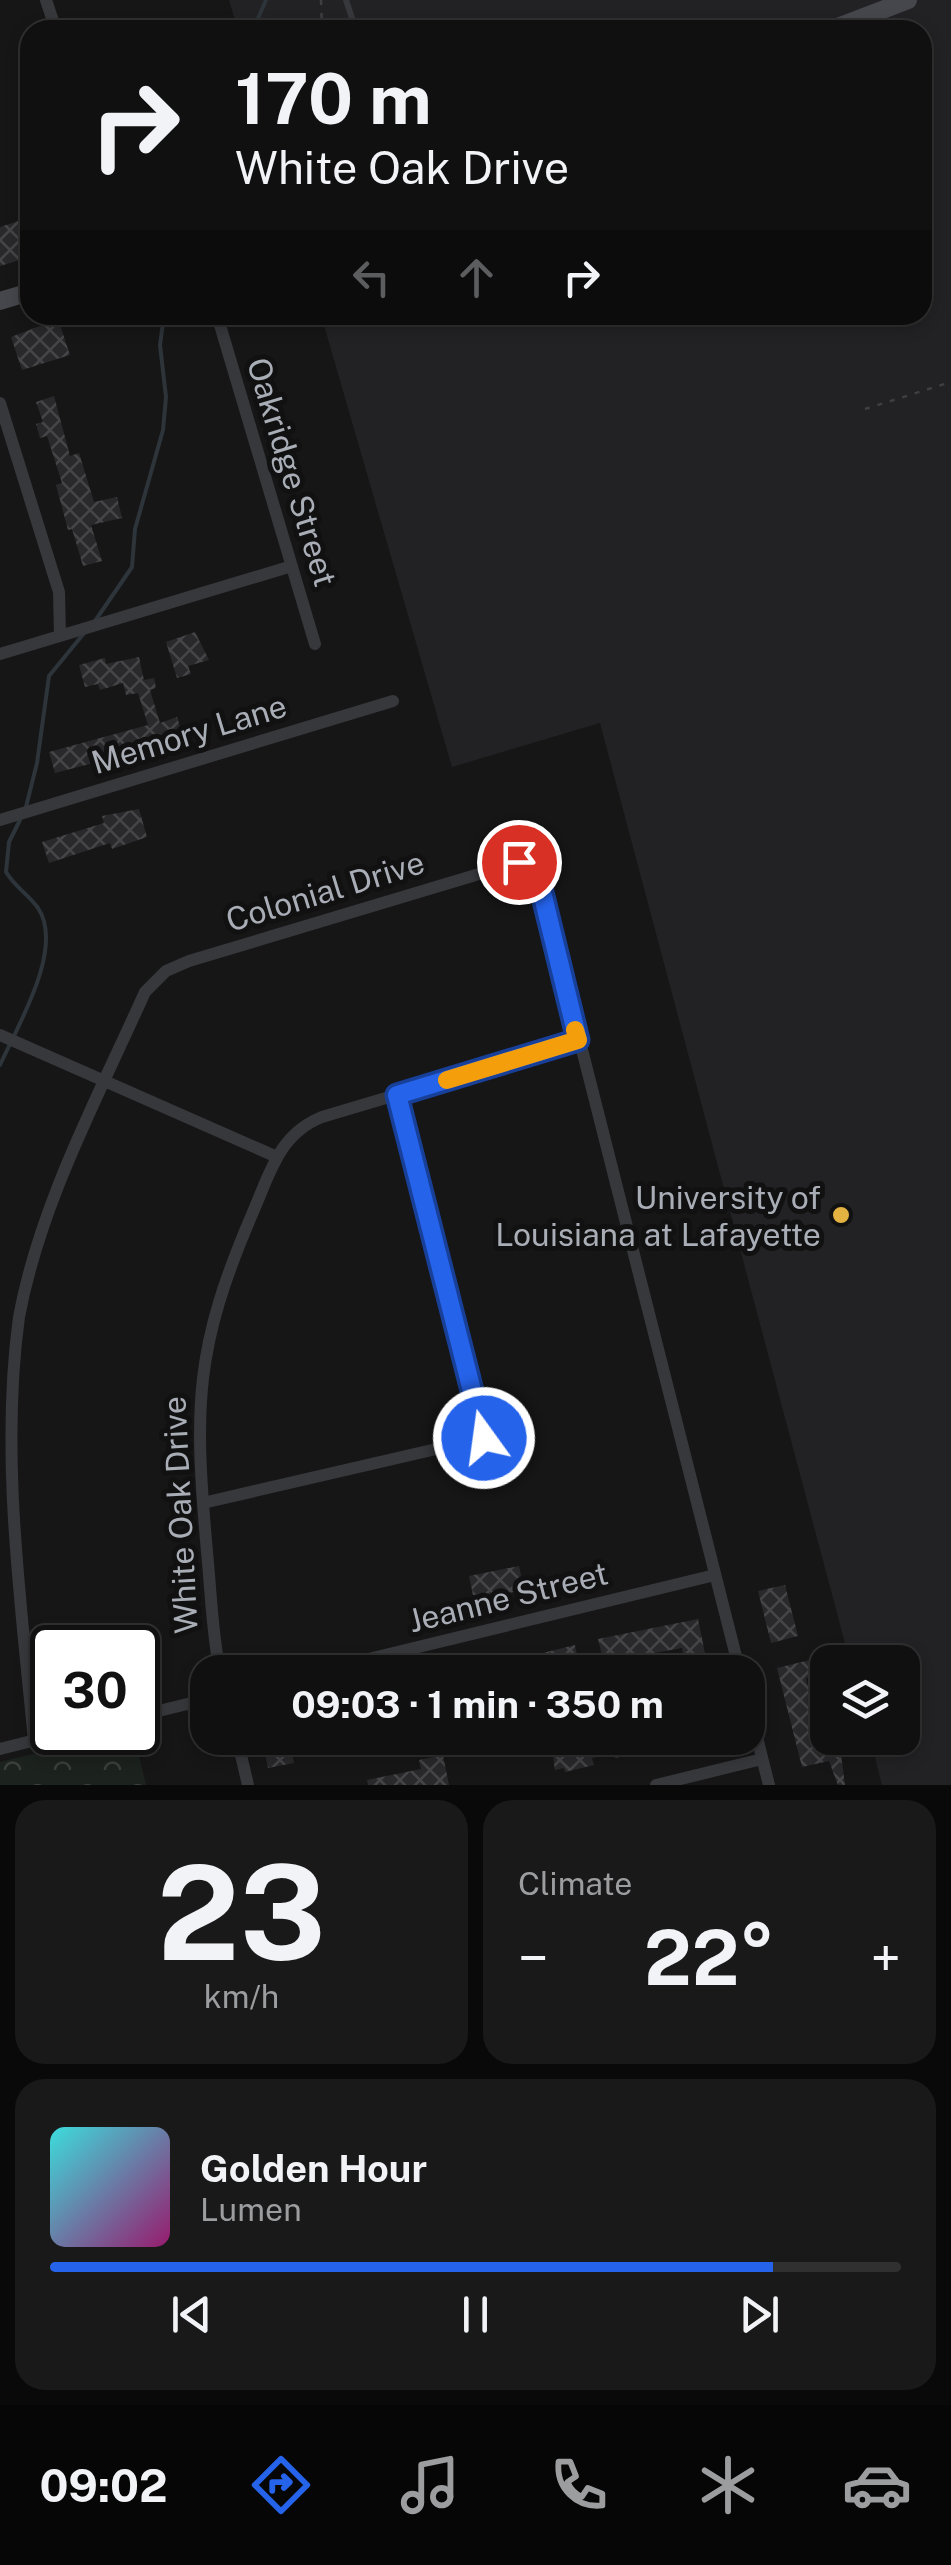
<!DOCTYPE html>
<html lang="en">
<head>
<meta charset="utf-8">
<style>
	:root { --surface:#101011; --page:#19191a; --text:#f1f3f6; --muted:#9c9d9f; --line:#303031; --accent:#2563eb }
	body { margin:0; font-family:"Public Sans",sans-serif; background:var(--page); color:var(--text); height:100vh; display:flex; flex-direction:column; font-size:38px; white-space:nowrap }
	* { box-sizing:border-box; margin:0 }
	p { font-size:32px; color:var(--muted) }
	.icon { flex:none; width:55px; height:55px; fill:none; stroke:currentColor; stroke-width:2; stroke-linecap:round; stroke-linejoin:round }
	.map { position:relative; height:1785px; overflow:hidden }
	.side { display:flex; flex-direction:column; gap:15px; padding:15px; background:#090909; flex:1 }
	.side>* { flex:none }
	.hud { position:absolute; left:20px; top:20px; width:912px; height:305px; border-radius:30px; box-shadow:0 5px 15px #0003,0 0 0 2px var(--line); background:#101011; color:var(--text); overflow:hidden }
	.controls { position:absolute; left:810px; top:1645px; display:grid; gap:20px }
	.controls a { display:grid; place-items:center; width:110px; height:110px; border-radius:20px; background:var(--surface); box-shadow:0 5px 15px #0003,0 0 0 2px var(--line); font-size:50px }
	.speed { position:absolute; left:30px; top:1625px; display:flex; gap:20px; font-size:50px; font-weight:700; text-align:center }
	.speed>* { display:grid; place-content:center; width:130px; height:130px; border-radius:50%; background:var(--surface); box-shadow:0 5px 15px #0003,0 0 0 2px var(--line); line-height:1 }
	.speed .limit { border:5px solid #111; border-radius:15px; background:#fff; color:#111 }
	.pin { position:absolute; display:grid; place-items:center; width:85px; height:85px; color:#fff; margin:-42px; border:5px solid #fff; border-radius:50%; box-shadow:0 2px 10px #0007 }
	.me { position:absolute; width:110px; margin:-55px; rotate:346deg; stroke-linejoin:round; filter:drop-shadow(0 0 8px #0008) }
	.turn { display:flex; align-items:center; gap:35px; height:210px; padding:0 50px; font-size:45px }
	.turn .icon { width:130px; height:130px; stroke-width:2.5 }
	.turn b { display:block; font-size:70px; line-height:85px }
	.lanes { display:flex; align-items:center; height:95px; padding:0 50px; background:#0003; justify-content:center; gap:50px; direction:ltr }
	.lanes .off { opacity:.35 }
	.big { font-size:75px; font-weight:700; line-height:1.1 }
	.side .tile { flex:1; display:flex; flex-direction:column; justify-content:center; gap:15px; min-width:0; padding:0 35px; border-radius:30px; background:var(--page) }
	.side .dial { align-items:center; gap:0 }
	.dial b { font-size:130px; line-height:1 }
	.song { display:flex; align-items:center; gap:30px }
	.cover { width:120px; height:120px; border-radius:15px; background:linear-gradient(135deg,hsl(180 70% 55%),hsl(320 70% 35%)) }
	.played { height:10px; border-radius:5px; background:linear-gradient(90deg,var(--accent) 85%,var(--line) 85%) }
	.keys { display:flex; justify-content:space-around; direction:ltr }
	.heat { display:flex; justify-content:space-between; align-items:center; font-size:55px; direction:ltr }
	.side .tiles { flex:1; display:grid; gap:15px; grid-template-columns:1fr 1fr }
	.tile:last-child { grid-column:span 2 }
	.trip { position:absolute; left:190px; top:1655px; width:575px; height:100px; border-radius:30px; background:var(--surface); box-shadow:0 5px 15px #0003,0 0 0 2px var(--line); font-weight:700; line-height:100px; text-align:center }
	.tabs { display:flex; height:160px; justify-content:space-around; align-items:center; background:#060607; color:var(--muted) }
	.tabs .icon { width:70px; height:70px }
	.tabs .on { color:var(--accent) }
	.tabs b { font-size:45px; color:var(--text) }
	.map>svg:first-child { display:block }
	.built { fill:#222224 }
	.forest { fill:url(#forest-crowns) }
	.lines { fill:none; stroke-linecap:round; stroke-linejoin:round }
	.stream { stroke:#2d343a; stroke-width:4 }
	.building { fill:url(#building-cross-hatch) }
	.path { stroke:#3d3f43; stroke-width:2.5; stroke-dasharray:5 8; stroke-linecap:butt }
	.service { stroke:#37383c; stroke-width:6 }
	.minor { stroke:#37383c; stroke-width:12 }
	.secondary { stroke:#45474c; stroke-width:18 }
	.route-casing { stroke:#184099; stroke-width:25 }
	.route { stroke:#2563eb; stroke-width:18 }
	.slow { stroke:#f59e0b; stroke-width:18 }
	.poi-dot { fill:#e4b241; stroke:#111112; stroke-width:4 }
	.labels { text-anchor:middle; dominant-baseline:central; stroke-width:10; stroke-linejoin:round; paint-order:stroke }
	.street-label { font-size:32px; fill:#a9adb6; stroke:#111112 }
	.poi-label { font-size:32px; fill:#a9adb6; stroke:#111112; text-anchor:end }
</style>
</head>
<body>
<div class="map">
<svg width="951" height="1785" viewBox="0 0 951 1785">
	<defs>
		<pattern id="forest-crowns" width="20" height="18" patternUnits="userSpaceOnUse" patternTransform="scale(2.5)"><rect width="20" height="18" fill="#1c221d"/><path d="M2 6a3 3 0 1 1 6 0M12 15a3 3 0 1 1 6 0" fill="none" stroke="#3a3f3c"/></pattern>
		<pattern id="building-cross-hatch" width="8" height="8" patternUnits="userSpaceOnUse" patternTransform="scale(2.5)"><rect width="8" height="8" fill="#29292b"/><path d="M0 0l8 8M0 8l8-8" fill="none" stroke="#454548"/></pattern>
	</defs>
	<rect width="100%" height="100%" fill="#161617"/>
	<!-- built -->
	<path class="built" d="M229 0H951V1785H882L870 1738H902V1662H850L600 723 452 767 321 315H922V30H238Z"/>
	<!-- forest -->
	<path class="forest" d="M125 1732 133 1733 146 1785H0V1762Z"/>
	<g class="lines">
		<!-- stream -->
		<path class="stream" d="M253 30 266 0
			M95 621 132 567 135 529 163 430 166 397 160 345 164 315
			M26 807 37 763 49 676 85 632
			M0 1065C17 1027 65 948 38 908 28 894 15 887 6 872L9 842 20 820"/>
	</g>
	<!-- building -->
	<path class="building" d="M30 217V257L0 266V227Z
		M58 319 70 355 22 370 11 337Z
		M54 396 70 456 79 453 94 502 117 497 122 518 91 525 102 561 83 566 72 529 68 530 56 485 62 483 47 436 40 438 36 424 43 422 36 402Z
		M195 632 209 660 188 666 191 674 177 678 166 642Z
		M139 657 144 680 154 678 156 688 150 690 160 723 177 717 182 733 166 738 167 744 55 773 49 752 148 725 138 693 126 695 123 683 100 690 98 684 85 687 79 665 105 658 106 664Z
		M139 809 147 837 112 849 110 843 49 863 42 842 104 823 102 816Z
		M519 1566 524 1590 474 1600 469 1576Z
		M785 1585 798 1636 771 1643 758 1591Z
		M698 1619 708 1668 686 1672 682 1648 649 1654 653 1668 606 1672 598 1639Z
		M575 1645 580 1670 487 1672 486 1667Z
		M822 1657 826 1673 806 1678 815 1715 822 1713 829 1742 839 1739 845 1785H838L829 1761 802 1767 777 1668Z
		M262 1738H289L294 1763 268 1768Z
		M550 1738H685V1742L615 1758 614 1753 592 1758 594 1765 565 1772 564 1768 555 1770Z
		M443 1755 449 1785H368L367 1780 421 1769 419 1760Z"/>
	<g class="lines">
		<!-- path -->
		<path class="path" d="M321 0 322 30
			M865 409 951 382"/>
		<!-- service -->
		<path class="service" d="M346 0 356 30"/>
		<!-- minor -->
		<path class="minor" d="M46 0 56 30
			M217 315 315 644
			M0 403 59 592 60 635
			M0 654 292 566
			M0 820 393 701
			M0 1035 277 1157
			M203 1503 484 1438 397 1095
			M220 1672C212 1633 211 1592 207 1552 194 1405 194 1349 253 1212 270 1173 279 1134 322 1117L577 1041
			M315 1672 715 1575
			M748 1702 769 1785
			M138 1716 208 1699
			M237 1738 248 1785
			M34 1741C21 1602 0 1455 19 1317 40 1204 98 1097 145 992L166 971 189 961 519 862 530 865 540 884 740 1672
			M0 1749 68 1732
			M656 1785 762 1759"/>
		<!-- secondary -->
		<path class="secondary" d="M830 30 908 0
			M0 301 30 292"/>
	</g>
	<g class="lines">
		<!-- route casing -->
		<g class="route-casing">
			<path id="route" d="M484 1438 397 1095 578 1040 540 884 530 866 519 862"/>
		</g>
		<!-- route -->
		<use href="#route" class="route"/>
		<!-- slow -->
		<path class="slow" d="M447 1080 578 1040 575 1030"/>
	</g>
	<!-- markers -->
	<circle class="poi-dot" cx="841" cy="1215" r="10"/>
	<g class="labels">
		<!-- street labels -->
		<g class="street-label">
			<text transform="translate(292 472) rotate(73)">Oakridge Street</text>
			<text transform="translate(189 734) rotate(-17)">Memory Lane</text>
			<text transform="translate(325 891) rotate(-17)">Colonial Drive</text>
			<text transform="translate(180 1515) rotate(-93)">White Oak Drive</text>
			<text transform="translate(508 1597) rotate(-14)">Jeanne Street</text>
		</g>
		<!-- poi labels -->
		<g class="poi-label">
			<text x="821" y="1197">University of<tspan x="821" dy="37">Louisiana at Lafayette</tspan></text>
		</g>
	</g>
</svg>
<div class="controls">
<a><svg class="icon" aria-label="layers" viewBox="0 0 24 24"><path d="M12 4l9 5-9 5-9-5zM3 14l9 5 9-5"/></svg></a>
</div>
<div class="speed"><div class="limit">30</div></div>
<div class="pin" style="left:519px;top:862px;background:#d93025"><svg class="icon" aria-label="arrive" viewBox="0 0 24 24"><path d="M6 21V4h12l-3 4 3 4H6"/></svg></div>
<svg class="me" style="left:484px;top:1438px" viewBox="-20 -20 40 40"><circle r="17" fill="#2563eb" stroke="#fff" stroke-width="3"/><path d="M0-11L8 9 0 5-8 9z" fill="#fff"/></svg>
<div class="trip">09:03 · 1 min · 350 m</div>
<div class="hud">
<div class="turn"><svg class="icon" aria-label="right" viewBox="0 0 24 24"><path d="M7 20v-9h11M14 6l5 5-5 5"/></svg><div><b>170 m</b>White Oak Drive</div></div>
<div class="lanes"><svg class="icon off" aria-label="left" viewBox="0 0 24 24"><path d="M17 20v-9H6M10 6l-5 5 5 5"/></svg><svg class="icon off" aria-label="ahead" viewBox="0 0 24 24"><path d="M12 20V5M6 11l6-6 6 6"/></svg><svg class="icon" aria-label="right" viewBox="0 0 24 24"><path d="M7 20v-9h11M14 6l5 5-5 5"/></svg></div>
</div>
</div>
<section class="side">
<div class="tiles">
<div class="tile dial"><b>23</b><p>km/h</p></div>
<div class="tile"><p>Climate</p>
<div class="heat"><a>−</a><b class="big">22°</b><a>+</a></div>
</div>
<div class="tile">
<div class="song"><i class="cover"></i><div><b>Golden Hour</b><p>Lumen</p></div></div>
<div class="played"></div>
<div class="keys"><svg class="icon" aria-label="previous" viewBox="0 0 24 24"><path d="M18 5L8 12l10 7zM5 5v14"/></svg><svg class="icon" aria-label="pause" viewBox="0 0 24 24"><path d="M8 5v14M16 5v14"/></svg><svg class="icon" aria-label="next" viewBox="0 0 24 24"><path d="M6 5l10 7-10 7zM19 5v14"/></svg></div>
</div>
</div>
</section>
<nav class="tabs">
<b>09:02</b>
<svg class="icon on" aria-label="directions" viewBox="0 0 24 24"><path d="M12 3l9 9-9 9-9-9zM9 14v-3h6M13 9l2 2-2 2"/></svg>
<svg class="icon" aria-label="music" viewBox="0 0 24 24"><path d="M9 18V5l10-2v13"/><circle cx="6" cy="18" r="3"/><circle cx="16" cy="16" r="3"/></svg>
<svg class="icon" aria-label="phone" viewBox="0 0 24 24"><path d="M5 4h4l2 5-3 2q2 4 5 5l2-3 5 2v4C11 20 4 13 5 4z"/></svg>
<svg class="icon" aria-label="climate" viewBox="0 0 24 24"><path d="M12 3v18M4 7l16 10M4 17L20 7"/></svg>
<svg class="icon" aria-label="car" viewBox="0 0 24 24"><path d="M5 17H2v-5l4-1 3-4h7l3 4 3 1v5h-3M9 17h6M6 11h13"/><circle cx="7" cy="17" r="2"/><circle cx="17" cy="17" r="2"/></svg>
</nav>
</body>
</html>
